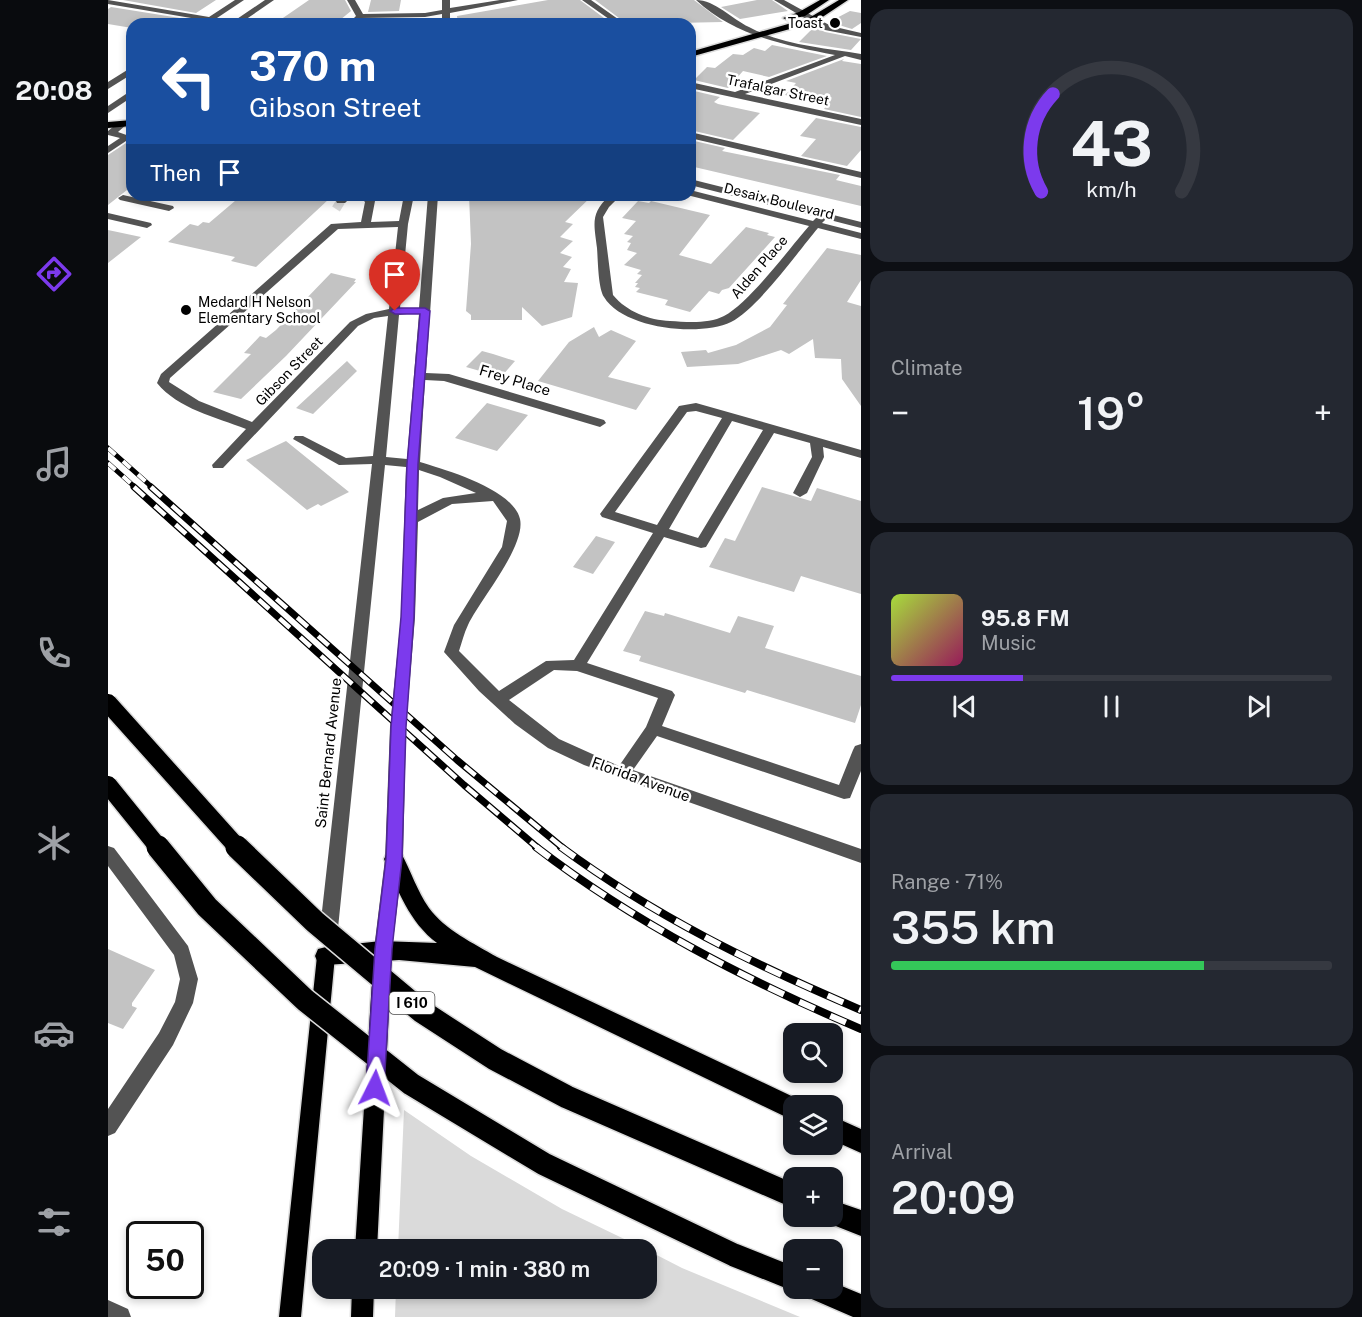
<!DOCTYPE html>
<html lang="en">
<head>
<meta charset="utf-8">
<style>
	:root { --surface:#171b24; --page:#242831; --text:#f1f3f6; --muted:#9ea1a6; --line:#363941; --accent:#7c3aed }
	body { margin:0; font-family:"Public Sans",sans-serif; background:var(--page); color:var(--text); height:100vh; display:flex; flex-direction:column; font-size:22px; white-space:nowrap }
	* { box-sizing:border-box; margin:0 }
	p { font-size:20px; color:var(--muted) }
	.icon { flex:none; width:33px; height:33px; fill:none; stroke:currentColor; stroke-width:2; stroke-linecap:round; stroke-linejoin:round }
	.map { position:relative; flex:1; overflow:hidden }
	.drawer { display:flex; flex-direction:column; gap:9px; padding:9px; background:#0d0f14; width:501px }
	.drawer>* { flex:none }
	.banner { position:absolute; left:18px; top:18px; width:570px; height:183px; border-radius:18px; box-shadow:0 3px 9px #0003; background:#1a4fa0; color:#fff; overflow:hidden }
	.controls { position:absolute; left:675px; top:1023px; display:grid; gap:12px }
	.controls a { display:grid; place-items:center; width:60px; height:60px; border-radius:12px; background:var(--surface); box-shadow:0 3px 9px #0003; font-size:30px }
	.speed { position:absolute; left:18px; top:1221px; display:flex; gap:12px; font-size:30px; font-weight:700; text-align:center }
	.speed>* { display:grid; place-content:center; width:78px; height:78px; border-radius:50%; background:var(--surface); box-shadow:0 3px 9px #0003; line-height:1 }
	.speed .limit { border:3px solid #111; border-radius:9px; background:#fff; color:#111 }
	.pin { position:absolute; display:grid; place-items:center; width:51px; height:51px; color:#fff; margin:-62px -26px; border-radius:50% 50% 50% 0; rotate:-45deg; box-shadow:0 0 6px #0007 }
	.pin .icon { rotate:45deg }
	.me { position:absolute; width:66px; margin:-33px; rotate:3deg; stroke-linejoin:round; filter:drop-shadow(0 0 4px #0008) }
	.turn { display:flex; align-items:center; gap:21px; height:126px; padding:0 24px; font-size:27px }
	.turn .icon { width:78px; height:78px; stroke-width:2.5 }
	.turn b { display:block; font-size:42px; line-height:51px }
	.then { display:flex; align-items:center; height:57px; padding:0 24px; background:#0003; gap:12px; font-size:22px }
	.big { font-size:45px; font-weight:600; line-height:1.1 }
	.drawer .card { flex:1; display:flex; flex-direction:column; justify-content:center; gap:9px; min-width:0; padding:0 21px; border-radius:18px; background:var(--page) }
	.drawer .dial { align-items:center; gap:0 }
	.dial svg { height:156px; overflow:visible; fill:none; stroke:var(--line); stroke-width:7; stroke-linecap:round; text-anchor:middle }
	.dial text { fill:var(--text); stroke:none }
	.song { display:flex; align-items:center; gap:18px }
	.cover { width:72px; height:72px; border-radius:9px; background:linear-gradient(135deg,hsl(80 70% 55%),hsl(330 70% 35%)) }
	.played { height:6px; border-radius:3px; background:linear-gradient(90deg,var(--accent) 30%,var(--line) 30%) }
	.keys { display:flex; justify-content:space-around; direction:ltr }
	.heat { display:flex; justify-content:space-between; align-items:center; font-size:33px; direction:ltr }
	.charge { height:9px; border-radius:4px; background:linear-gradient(90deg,#34c759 71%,var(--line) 0) }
	.trip { position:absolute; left:204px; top:1239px; width:345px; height:60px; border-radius:18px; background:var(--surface); box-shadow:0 3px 9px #0003; font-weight:600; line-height:60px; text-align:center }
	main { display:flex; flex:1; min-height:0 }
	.menu { display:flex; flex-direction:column; width:108px; justify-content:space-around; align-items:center; background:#090b0e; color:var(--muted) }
	.menu .icon { width:42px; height:42px }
	.menu .on { color:var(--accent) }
	.menu b { font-size:27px; color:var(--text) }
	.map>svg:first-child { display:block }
	.green { fill:#dadada }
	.building { fill:#c3c3c3 }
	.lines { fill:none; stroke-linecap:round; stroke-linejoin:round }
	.minor-tunnel { stroke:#d9d9d9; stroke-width:9; stroke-dasharray:9 4.5; stroke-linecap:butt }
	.major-casing { stroke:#dbdbdb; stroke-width:3 }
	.highway-casing { stroke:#dbdbdb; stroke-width:3 }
	.minor { fill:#535353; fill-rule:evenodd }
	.major { fill:#000; fill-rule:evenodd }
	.highway { fill:#000; fill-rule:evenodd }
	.rail-far2-casing { stroke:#000; stroke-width:5 }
	.rail-far1-casing { stroke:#000; stroke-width:7 }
	.rail-casing { stroke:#000; stroke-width:8 }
	.rail-far2 { stroke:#fff; stroke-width:4; stroke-dasharray:10; stroke-linecap:butt }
	.rail-far1 { stroke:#fff; stroke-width:4.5; stroke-dasharray:14; stroke-linecap:butt }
	.rail { stroke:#fff; stroke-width:6; stroke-dasharray:17; stroke-linecap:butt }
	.highway-bridge-far1-casing { stroke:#dbdbdb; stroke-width:21; stroke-linecap:butt }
	.highway-bridge-casing { stroke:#dbdbdb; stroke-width:26; stroke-linecap:butt }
	.highway-bridge-far1 { stroke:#000; stroke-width:18 }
	.highway-bridge { stroke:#000; stroke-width:23 }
	.route { fill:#7c3aed; stroke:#51269a; stroke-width:1.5 }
	.poi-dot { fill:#000; stroke:#fff; stroke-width:2 }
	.labels { text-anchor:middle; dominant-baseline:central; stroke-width:5; stroke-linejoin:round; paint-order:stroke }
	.far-poi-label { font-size:14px; fill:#000; stroke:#fff; text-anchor:end }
	.far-street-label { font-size:14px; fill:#000; stroke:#fff }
	.shield { fill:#fff; stroke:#4c4c4c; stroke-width:1.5 }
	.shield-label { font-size:14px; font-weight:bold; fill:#000 }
	.street-label { font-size:15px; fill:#000; stroke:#fff }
</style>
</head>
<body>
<main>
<nav class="menu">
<b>20:08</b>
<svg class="icon on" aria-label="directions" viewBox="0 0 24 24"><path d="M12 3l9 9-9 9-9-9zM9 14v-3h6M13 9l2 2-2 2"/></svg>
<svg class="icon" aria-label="music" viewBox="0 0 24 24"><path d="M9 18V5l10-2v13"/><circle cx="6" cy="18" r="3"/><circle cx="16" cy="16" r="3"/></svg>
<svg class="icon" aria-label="phone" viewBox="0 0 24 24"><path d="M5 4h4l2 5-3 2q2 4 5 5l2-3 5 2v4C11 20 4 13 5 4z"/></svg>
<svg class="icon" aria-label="climate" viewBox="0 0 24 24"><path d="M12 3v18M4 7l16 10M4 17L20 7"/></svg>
<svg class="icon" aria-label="car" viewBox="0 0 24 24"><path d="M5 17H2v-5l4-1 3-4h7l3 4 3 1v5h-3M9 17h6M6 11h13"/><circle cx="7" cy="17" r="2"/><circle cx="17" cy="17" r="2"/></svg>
<svg class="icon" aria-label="filters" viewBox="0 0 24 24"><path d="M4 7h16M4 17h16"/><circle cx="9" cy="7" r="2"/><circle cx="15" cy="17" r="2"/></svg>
</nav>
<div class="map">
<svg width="753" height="1317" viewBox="0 0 753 1317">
	<rect width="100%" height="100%" fill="#fff"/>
	<!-- green -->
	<path class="green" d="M296 1110 363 1156 454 1209 537 1249H290Z
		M539 1250 574 1268 692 1317H287L288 1289 538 1288Z"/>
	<!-- building -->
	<path class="building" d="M15 0H108L88 13Z
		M201 0H237L243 11 227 24H194L172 20Z
		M263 0H293L291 11 260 12Z
		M440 0H472L504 24H465L461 21 442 24H350L349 16Z
		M487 0H586L615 22 519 24Z
		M649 0H664L680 11 632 19 613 7Z
		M3 7 78 19 71 24H24V28L0 24V9Z
		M742 11 753 13V23L744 29 721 22Z
		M706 27 717 32 753 39 743 50 691 42Z
		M664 45 719 56 661 77 635 71 620 88 586 80 599 67 607 68 625 54 635 55 646 48 657 51Z
		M736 59 734 61 753 64V117L716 109 720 104 677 95 688 83 678 81Z
		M582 90 612 97 606 102 610 104 652 113 625 140 582 130Z
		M708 118 753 127V150L739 166 693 156 708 139 692 136Z
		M582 140 617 148 614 151 732 175 728 180 753 186V206L582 166Z
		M21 141 24 142V186L0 205V155Z
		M134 195H206L221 199 148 267 123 261 127 257 60 242 82 224 90 226 95 222 101 223Z
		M361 195H425L447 201 452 197 458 198 462 195H485L457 222 465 224 452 237 465 241 452 253 464 257 455 267 463 269 456 282 470 283 464 317 434 326 414 307V320H363V315L358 311 363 244Z
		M530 201 541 203 543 201 602 215 571 255 603 264 638 227 661 233 659 235 667 237 621 288 614 290 611 294 601 291 582 312 557 305 560 300 528 292 532 288 527 287 530 283H527L534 275 529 274 533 270 516 265 529 253 519 250 523 243 519 242 525 236 516 234 528 221 514 218Z
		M0 230 33 237 0 263Z
		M719 248 753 255V280L739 302 753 306V406L734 379 733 359 707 358 705 339 681 354 673 350 630 364 579 367 573 352 598 350 600 353 628 345 662 327 679 305 675 304Z
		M223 273 248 279 246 282H248L178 356 133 399 105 392 143 354 136 353 152 336 158 338 168 330Z
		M486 327 491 337 503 330 528 341 500 377 543 388 528 410 430 381 461 342Z
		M374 351 385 354 407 361 393 377 358 367Z
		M239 361 249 371 205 414 188 408Z
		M379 403 420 415 389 451 347 438Z
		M178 441 241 492 213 506 210 504 199 510 138 460Z
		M654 487 703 501 709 488 753 501V594L693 576 686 592 601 567 617 538 627 541Z
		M488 536 507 542 485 574 465 567Z
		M537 611 556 616 557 613 622 633 630 616 666 626 657 648 753 676V705L747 723 639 690 637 693 531 661 533 656 515 651Z
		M0 949 47 970 24 1003V1006L29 1008 15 1029 0 1023Z"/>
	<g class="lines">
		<!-- minor-tunnel -->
		<path class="minor-tunnel" d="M228 209 233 201"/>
		<!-- major casing -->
		<g class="major-casing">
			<path id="major" d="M712 0H721L697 16 679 20 675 18 691 12Z
				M731 0H740L707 22 582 57V52L701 18Z
				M24 120V126L0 128V122Z
				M275 941 281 943 284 949 269 1250H247L266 949 269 943Z
				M218 948 224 950 227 956 193 1317H171L209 956 212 950Z
				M244 1288H266L265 1317H243Z"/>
		</g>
		<!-- highway casing -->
		<g class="highway-casing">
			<path id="highway" d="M286 851 293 853C303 871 309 891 321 908 337 930 365 943 389 957L694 1101 696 1106H686V1120L678 1117 367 967 291 960 218 965 210 963 207 956 210 949 218 947 273 941 329 943C301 922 290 890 276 859L279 853Z
				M724 1116 753 1129V1153L724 1140Z
				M724 1200 753 1210V1236L715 1221 713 1216H724Z
				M724 1282 753 1294V1317H745L699 1297 695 1288H724Z"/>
		</g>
		<!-- minor -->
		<path class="minor" d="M0 0 101 17 127 0H136L109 18 126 21 157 0H166L134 22 135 24 99 23 95 20 0 4Z
			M239 0H247L255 14 317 13 334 10V0H342V8L392 0H410L342 13V24H334V14L317 17 254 18 248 24H240L248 16Z
			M474 0H483L517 24H508Z
			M588 0C607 0 624 19 641 27 673 45 717 48 753 54V60L737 56 637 94 753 119V125L582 88V82L627 92 727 55C677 45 627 36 588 0Z
			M666 0H676L723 26 753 33V37L717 30Z
			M24 67V74L0 89V82Z
			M24 90V97L0 113V106Z
			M11 122 19 124 10 132 24 137 0 153V146L12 138 0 135V131Z
			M582 132 753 172V178L582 138Z
			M582 179 753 222V228L718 219 714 223 753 233V239L710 228C689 253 650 308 623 322 592 337 515 329 496 297 490 288 490 260 489 248 486 223 482 214 502 195H513L501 207 495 217 505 295C519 312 541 320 562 321 579 322 601 324 616 316 641 303 681 249 701 226L579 195H582V190L705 221 709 217 582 185Z
			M15 195 65 206 66 208 61 211 12 200 10 198Z
			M234 195H262L267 201 263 222 291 221 296 195H306L300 224 292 308H311L320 195H330L318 373 341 374 496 420 498 423 492 427 336 381 317 380 312 462C338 470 405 489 412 519 418 546 372 600 360 625 356 633 354 642 351 651L391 691 438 661 466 660 545 533 494 517 492 514 571 406 588 403 753 450V458L715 447 716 457 699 493 692 497 685 493 704 457 702 443 666 433 598 547 593 548 556 537 479 663 564 691 567 695 554 726 731 785 745 750 747 746 753 744V771L742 798 736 799 549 736 525 770 753 849V863L476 765 440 748 407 724 371 691 336 652 346 625 394 547 399 521 385 501 344 504 310 522 307 617 298 727 295 859 284 949 281 955 275 957 269 955 266 949 277 859 282 727 293 617 298 467 277 465 229 938 226 943 220 946 214 943 211 938 264 464 231 465 185 439 187 436H195L238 458 265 456 280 316 266 318 250 326 115 468H105L104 465 138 429C108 417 70 409 49 383L53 374 223 224 253 222 257 202 253 198H242L237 203H229L228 201ZM290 227 281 309 258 314 242 322 144 422 91 401 61 382 62 378 230 229ZM299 314H311L299 459 278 457 291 315ZM588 411 614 418 549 525 507 512 579 412ZM624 421 655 430 590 538 561 529ZM311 470 332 477 368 493 335 498 310 510ZM446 670 469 671 550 698 538 727 511 766 451 739 401 700Z
			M0 213 43 223 44 225 39 228 0 219Z
			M0 846 6 848 80 946 90 979 85 1003 65 1045 7 1133 0 1136V1109L51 1033 67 1002 72 979 66 955 0 866Z
			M0 1300 20 1309 23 1317H0Z"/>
		<!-- major -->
		<use href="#major" class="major"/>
		<!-- highway -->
		<use href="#highway" class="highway"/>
		<!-- rail-far2 casing -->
		<g class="rail-far2-casing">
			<path id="rail-far2" d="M0 448 45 488
				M0 463 28 488"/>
		</g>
		<!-- rail-far1 casing -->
		<g class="rail-far1-casing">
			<path id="rail-far1" d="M26 487 356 785 430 848
				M43 487 349 760 455 848"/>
		</g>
		<!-- rail casing -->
		<g class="rail-casing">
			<path id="rail" d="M428 847C527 923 638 980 753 1029
				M453 847C546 916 647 965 753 1010"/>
		</g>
		<!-- rail-far2 -->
		<use href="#rail-far2" class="rail-far2"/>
		<!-- rail-far1 -->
		<use href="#rail-far1" class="rail-far1"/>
		<!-- rail -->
		<use href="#rail" class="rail"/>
		<!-- highway-bridge-far1 casing -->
		<g class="highway-bridge-far1-casing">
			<path id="highway-bridge-far1" d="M0 703 130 848
				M0 785 51 848"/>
		</g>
		<!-- highway-bridge casing -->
		<g class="highway-bridge-casing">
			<path id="highway-bridge" d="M50 847 99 907 197 1000 303 1084 436 1164 626 1255 686 1279
				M129 847 207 922 313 1011 387 1059 459 1097 686 1196"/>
		</g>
		<!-- highway-bridge-far1 -->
		<use href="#highway-bridge-far1" class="highway-bridge-far1"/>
		<!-- highway-bridge -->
		<use href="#highway-bridge" class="highway-bridge"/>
	</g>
	<!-- route -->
	<path class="route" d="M317 308 322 311 310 464 306 617 298 727 294 859 284 949 276 1088 274 1094 267 1096 261 1094 258 1088 267 949 278 859 283 727 293 617 299 464 312 314H287L282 311 287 308Z"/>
	<!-- markers -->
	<g class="poi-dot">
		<circle cx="727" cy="23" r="6"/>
		<circle cx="78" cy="310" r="6"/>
	</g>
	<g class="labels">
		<!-- far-poi labels -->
		<g class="far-poi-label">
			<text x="715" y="23">Toast</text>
			<text x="90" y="302" text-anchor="start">Medard H Nelson<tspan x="90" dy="16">Elementary School</tspan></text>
		</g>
		<!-- far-street labels -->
		<g class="far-street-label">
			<text transform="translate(670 90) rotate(12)">Trafalgar Street</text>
			<text transform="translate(671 201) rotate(14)">Desaix Boulevard</text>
			<text transform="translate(651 267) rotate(-49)">Alden Place</text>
			<text transform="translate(181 371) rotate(-46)">Gibson Street</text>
		</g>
		<!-- shield labels -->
		<rect class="shield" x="281.5" y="992" width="45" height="22" rx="4.5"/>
		<g class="shield-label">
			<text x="304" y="1003">I 610</text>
		</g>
		<!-- street labels -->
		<g class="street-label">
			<text transform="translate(407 380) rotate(17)">Frey Place</text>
			<text transform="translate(220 753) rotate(-84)">Saint Bernard Avenue</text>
			<text transform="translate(533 779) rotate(20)">Florida Avenue</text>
		</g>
	</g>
</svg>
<div class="controls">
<a><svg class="icon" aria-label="search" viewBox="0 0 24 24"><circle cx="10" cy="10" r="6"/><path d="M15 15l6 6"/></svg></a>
<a><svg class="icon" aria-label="layers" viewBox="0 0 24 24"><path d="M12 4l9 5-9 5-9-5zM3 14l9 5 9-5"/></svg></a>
<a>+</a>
<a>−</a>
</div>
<div class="speed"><div class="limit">50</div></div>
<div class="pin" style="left:287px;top:311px;background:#d93025"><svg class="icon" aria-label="arrive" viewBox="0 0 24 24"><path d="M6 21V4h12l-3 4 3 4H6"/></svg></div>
<svg class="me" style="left:267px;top:1088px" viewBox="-20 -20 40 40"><path d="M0-17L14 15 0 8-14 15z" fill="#7c3aed" stroke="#fff" stroke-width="4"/></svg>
<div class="trip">20:09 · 1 min · 380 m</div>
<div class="banner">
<div class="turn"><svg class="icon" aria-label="left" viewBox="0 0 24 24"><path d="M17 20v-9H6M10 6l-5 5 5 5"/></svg><div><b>370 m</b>Gibson Street</div></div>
<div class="then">Then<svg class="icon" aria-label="arrive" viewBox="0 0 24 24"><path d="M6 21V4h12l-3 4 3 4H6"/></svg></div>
</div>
</div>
<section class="drawer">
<div class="card dial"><svg viewBox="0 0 100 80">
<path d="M14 69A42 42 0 1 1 86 69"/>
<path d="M14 69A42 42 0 0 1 20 19" stroke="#7c3aed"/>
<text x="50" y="56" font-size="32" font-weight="700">43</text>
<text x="50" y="72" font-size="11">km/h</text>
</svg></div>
<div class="card"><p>Climate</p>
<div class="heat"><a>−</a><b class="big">19°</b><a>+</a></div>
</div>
<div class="card">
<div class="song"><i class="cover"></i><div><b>95.8 FM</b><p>Music</p></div></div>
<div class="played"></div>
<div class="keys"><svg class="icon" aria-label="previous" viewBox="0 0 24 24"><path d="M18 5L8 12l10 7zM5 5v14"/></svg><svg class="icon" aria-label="pause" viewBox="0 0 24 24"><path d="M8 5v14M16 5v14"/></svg><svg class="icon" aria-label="next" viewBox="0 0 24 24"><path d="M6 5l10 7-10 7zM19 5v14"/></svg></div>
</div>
<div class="card"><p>Range · 71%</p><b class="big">355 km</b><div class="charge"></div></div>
<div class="card"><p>Arrival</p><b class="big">20:09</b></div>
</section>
</main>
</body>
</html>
